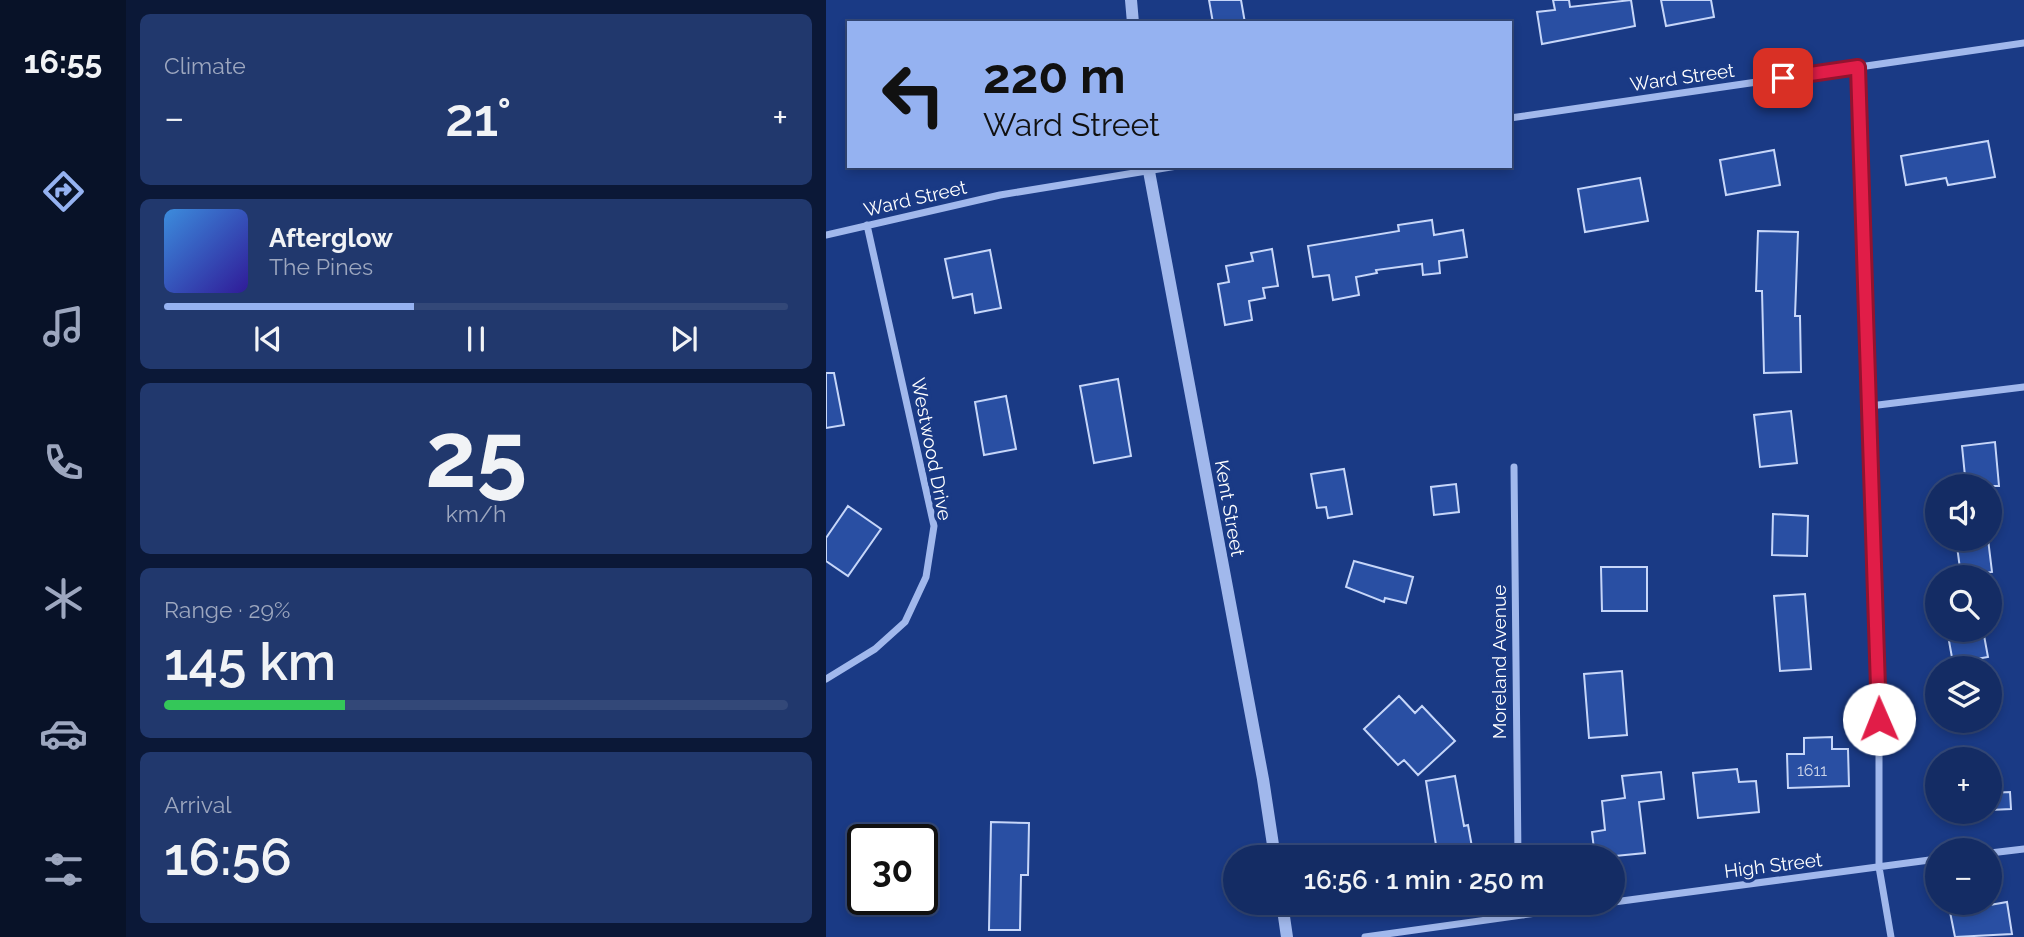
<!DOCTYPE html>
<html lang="en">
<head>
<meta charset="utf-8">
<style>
	:root { --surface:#142c64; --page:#21386d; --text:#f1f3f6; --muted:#9da7bf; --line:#334878; --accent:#95b2f1 }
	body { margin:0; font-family:Raleway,sans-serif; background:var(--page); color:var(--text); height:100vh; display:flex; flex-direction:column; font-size:26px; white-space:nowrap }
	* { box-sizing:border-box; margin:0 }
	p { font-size:23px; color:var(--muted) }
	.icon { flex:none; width:38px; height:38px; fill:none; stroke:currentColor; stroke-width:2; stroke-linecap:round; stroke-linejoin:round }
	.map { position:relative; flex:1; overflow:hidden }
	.sheet { display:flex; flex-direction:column; gap:14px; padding:14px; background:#0b1837; width:700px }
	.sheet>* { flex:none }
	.banner { position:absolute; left:21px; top:21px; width:665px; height:147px; border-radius:0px; box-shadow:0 4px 10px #0003,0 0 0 2px var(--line); background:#95b2f1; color:#111; overflow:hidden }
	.fabs { position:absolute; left:1099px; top:474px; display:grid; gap:14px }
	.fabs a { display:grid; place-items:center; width:77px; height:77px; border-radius:50%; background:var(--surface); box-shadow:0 4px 10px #0003,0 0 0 2px var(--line); font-size:35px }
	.speed { position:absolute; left:21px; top:824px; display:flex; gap:14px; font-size:35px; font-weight:700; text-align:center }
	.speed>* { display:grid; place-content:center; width:91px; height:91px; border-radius:50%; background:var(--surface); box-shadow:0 4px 10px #0003,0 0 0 2px var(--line); line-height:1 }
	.speed .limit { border:4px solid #111; border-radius:10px; background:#fff; color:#111 }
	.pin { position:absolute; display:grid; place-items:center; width:60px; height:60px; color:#fff; margin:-30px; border-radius:14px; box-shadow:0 4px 10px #0006 }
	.me { position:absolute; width:77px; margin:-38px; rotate:359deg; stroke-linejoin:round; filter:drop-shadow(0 0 5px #0008) }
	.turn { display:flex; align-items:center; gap:24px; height:147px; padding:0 21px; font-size:32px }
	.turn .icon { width:91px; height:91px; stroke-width:2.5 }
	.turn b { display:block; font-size:49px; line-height:60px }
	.big { font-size:52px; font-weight:600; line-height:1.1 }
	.sheet .card { flex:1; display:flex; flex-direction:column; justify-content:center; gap:10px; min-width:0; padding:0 24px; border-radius:10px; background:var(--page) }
	.sheet .dial { align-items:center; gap:0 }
	.dial b { font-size:91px; line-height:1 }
	.song { display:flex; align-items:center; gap:21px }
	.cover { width:84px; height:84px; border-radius:10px; background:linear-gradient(135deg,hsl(210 70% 55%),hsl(250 70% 35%)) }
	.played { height:7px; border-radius:4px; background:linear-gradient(90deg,var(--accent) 40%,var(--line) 40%) }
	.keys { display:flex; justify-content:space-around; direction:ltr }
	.heat { display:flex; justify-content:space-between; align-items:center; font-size:38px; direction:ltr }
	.charge { height:10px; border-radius:5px; background:linear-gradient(90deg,#34c759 29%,var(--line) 0) }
	.trip { position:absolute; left:397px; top:845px; width:402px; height:70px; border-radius:35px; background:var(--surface); box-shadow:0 4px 10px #0003,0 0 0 2px var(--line); font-weight:600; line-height:70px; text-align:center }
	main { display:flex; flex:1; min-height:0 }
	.dock { display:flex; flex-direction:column; width:126px; justify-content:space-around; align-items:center; background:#081228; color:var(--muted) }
	.dock .icon { width:49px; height:49px }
	.dock .selected { color:var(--accent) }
	.dock b { font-size:32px; color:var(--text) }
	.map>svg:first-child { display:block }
	.building { fill:#294fa3; stroke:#c6d6f9; stroke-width:2 }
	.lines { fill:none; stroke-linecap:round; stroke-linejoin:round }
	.minor { stroke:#a1b8ec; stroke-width:7 }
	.tertiary { stroke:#a1b8ec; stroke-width:12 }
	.route-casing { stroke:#92132f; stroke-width:18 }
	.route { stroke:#e11d48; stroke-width:12 }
	.labels { text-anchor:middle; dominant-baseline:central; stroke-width:7; stroke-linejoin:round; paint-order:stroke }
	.number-label { font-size:16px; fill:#cad3e8 }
	.street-label { font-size:19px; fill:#fff; stroke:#1a3a85 }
</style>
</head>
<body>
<main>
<nav class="dock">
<b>16:55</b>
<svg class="icon selected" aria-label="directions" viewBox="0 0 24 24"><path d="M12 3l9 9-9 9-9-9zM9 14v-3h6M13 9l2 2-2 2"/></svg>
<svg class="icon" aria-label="music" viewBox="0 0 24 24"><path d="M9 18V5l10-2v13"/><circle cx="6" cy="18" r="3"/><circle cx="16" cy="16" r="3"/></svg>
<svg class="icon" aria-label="phone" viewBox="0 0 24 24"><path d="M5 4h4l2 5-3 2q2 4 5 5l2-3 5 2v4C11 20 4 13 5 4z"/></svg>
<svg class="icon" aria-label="climate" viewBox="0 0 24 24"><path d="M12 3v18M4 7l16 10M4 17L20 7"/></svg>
<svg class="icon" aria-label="car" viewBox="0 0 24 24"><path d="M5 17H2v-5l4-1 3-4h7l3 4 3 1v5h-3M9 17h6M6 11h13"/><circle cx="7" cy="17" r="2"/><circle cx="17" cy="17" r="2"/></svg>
<svg class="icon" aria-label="filters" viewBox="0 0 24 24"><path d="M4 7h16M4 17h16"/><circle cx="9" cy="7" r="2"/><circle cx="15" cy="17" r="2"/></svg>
</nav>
<section class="sheet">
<div class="card"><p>Climate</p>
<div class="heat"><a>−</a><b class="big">21°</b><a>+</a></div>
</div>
<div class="card">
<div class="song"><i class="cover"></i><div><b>Afterglow</b><p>The Pines</p></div></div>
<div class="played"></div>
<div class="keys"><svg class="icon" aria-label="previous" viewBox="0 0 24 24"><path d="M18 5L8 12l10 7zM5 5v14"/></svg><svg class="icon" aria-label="pause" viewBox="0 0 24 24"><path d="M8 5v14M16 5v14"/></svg><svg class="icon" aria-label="next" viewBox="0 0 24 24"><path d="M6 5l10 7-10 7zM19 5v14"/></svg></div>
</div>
<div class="card dial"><b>25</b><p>km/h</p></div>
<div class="card"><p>Range · 29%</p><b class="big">145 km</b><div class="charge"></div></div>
<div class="card"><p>Arrival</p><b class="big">16:56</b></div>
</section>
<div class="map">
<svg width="1198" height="937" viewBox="0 0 1198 937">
	<rect width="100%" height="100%" fill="#1a3a85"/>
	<!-- building -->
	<path class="building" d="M383 0H415L419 23H387Z
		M727 0H743L744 7 805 0 809 26 716 44 711 12 729 10Z
		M835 0H885L888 17 840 26Z
		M1162 141 1169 177 1122 185 1120 178 1080 185 1075 156Z
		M948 150 954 185 900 195 894 160Z
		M814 178 822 221 759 232 752 189Z
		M606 220 608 235 637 230 641 257 613 261 614 273 597 275 596 264 550 270 551 273 530 277 533 295 507 300 503 275 487 277 482 246 573 231 572 225Z
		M932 231 972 232 969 316H974L975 372 938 373 936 291H930Z
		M446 249 452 286 437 288 439 298 423 301 426 320 399 325 392 284 403 282 400 266 427 261 425 253Z
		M164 250 175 308 149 313 146 294 127 298 119 259Z
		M0 373H8L18 425 0 428Z
		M292 379 305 456 268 463 254 386Z
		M180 396 190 449 158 455 149 402Z
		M965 411 971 463 934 467 928 415Z
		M1169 442 1173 486H1140L1136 446Z
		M518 469 526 514 502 518 500 507 491 508 485 474Z
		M630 484 633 512 608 515 605 487Z
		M22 506 55 529 22 576 0 561V538Z
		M947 514 982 516 981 556 946 555Z
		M1130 539H1162L1166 572 1135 576Z
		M528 561 587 577 580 603 559 598 558 602 520 587Z
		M775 567H821V611H776Z
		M979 594 985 669 954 671 948 596Z
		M1121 630H1157L1162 657 1127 663Z
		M796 671 801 735 763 738 758 674Z
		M573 696 589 713 596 706 629 741 592 775 578 760 572 765 538 729Z
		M1006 737V749H1022L1023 786 962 788 961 754H978V738Z
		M911 769 913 782 930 781 933 812 872 818 867 773Z
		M835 772 838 799 813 802 819 853 769 858 766 832 779 830 776 801 799 798 796 776Z
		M629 776 638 826 642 825 648 858H612L600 781Z
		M1184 792 1185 809 1164 810V793Z
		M165 822 203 823 202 875H195L194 930H163Z
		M1181 902 1186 934 1129 937 1124 912Z"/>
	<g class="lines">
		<!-- minor -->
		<path class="minor" d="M1032 67 1053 693V867L1065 937
			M684 118 1198 43
			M0 235 174 195 351 166
			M1044 406 1198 387
			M688 467 692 858
			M0 679 49 649 79 622 100 577 108 526 41 225
			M1164 853 1198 849
			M788 902 1111 859
			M696 903 697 915
			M539 937 782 903"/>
		<!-- tertiary -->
		<path class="tertiary" d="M305 0 307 23
			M322 166 437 779 449 858
			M456 903 461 937"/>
	</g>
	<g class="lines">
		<!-- route casing -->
		<g class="route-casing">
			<path id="route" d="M957 78 1032 67 1053 719"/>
		</g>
		<!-- route -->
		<use href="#route" class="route"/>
	</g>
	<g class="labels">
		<!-- number labels -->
		<g class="number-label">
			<text x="986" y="770">1611</text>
		</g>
		<!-- street labels -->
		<g class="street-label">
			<text transform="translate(856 77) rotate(-8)">Ward Street</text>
			<text transform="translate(89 198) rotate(-13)">Ward Street</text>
			<text transform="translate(106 449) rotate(79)">Westwood Drive</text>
			<text transform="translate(404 508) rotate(80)">Kent Street</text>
			<text transform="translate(673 662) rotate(-90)">Moreland Avenue</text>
			<text transform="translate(947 865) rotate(-7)">High Street</text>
		</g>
	</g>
</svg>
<div class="fabs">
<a><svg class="icon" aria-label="sound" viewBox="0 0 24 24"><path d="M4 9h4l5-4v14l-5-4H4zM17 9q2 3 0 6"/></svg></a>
<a><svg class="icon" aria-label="search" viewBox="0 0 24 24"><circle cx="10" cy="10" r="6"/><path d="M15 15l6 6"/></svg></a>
<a><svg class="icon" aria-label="layers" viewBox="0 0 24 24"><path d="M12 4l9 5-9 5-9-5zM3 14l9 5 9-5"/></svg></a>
<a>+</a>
<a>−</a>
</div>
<div class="speed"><div class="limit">30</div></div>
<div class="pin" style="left:957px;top:78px;background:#d93025"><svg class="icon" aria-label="arrive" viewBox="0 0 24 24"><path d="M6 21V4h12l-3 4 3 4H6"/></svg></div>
<svg class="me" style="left:1053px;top:719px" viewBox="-20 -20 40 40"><circle r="19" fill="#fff"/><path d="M0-13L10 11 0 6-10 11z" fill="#e11d48"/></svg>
<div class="trip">16:56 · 1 min · 250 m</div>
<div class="banner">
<div class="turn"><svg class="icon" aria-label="left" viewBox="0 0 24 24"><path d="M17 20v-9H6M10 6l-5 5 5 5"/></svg><div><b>220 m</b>Ward Street</div></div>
</div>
</div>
</main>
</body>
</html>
